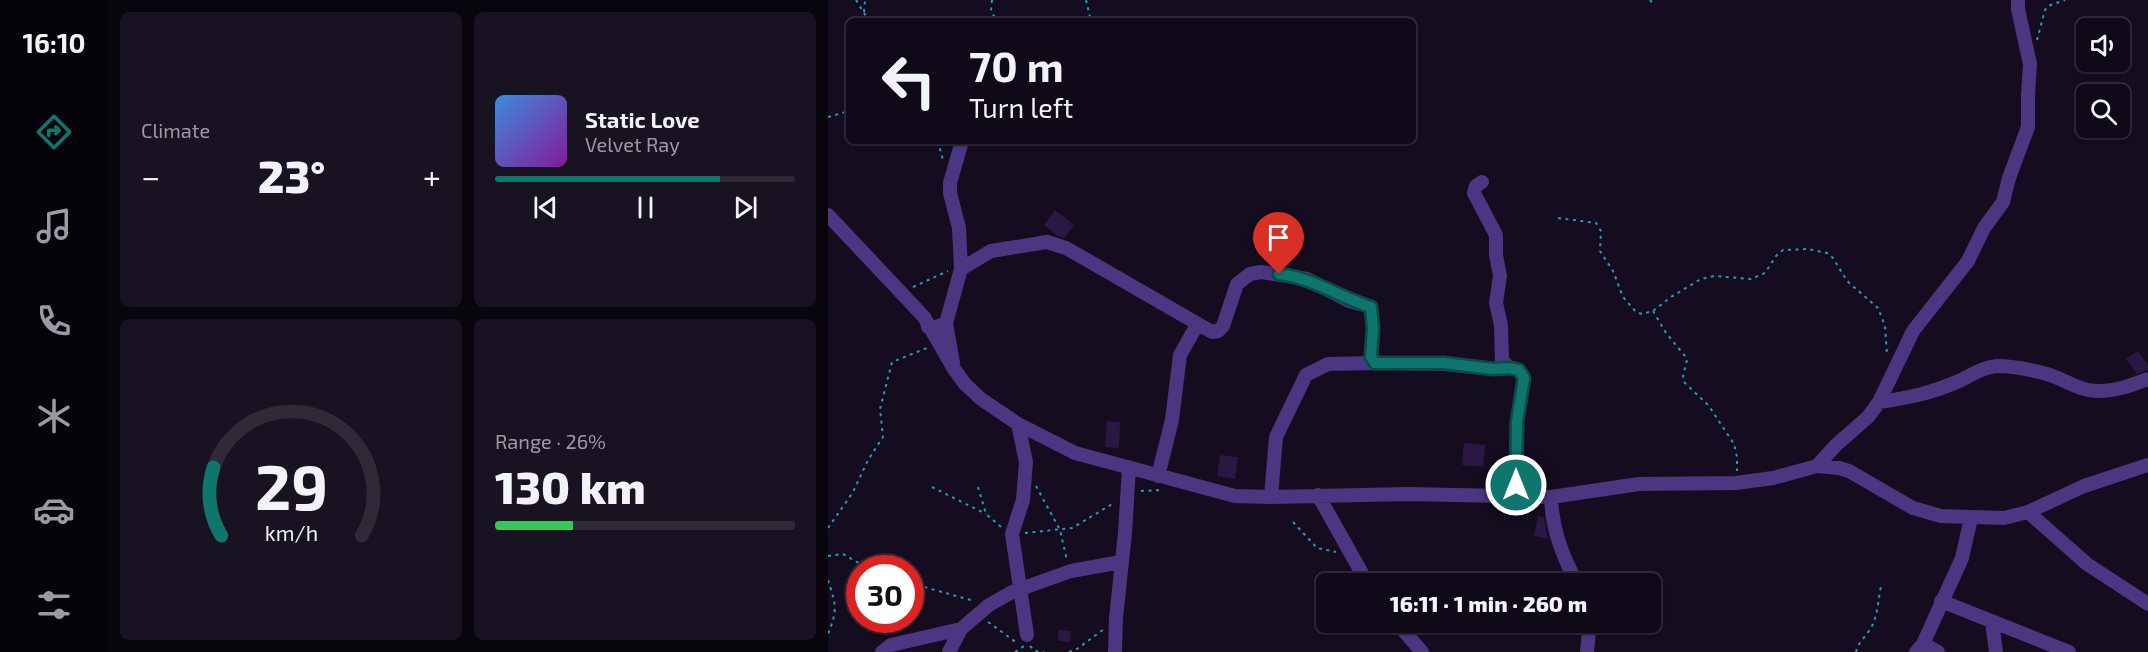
<!DOCTYPE html>
<html lang="en">
<head>
<meta charset="utf-8">
<style>
	:root { --surface:#100918; --page:#191221; --text:#f1f3f6; --muted:#9c9aa2; --line:#302a37; --accent:#0f766e }
	body { margin:0; font-family:"Exo 2",sans-serif; background:var(--page); color:var(--text); height:100vh; display:flex; flex-direction:column; font-size:22px; white-space:nowrap }
	* { box-sizing:border-box; margin:0 }
	p { font-size:20px; color:var(--muted) }
	.icon { flex:none; width:33px; height:33px; fill:none; stroke:currentColor; stroke-width:2; stroke-linecap:round; stroke-linejoin:round }
	.map { position:relative; flex:1; overflow:hidden }
	.panel { display:flex; flex-direction:column; gap:12px; padding:12px; background:#09050d; width:720px }
	.panel>* { flex:none }
	.banner { position:absolute; left:18px; top:18px; width:570px; height:126px; border-radius:9px; box-shadow:0 2px 4px #0004,0 0 0 2px var(--line); background:#100918; color:var(--text); overflow:hidden }
	.buttons { position:absolute; left:1248px; top:18px; display:grid; gap:12px }
	.buttons a { display:grid; place-items:center; width:54px; height:54px; border-radius:9px; background:var(--surface); box-shadow:0 2px 4px #0004,0 0 0 2px var(--line); font-size:30px }
	.speed { position:absolute; left:18px; top:555px; display:flex; gap:12px; font-size:30px; font-weight:700; text-align:center }
	.speed>* { display:grid; place-content:center; width:78px; height:78px; border-radius:50%; background:var(--surface); box-shadow:0 2px 4px #0004,0 0 0 2px var(--line); line-height:1 }
	.speed .limit { border:9px solid #d22; background:#fff; color:#111 }
	.pin { position:absolute; display:grid; place-items:center; width:51px; height:51px; color:#fff; margin:-62px -26px; border-radius:50% 50% 50% 0; rotate:-45deg; box-shadow:0 0 6px #0007 }
	.pin .icon { rotate:45deg }
	.me { position:absolute; width:66px; margin:-33px; rotate:0deg; stroke-linejoin:round; filter:drop-shadow(0 0 4px #0008) }
	.turn { display:flex; align-items:center; gap:21px; height:126px; padding:0 24px; font-size:27px }
	.turn .icon { width:78px; height:78px; stroke-width:2.5 }
	.turn b { display:block; font-size:42px; line-height:51px }
	.big { font-size:45px; font-weight:800; line-height:1.1 }
	.panel .card { flex:1; display:flex; flex-direction:column; justify-content:center; gap:9px; min-width:0; padding:0 21px; border-radius:9px; background:var(--page) }
	.panel .dial { align-items:center; gap:0 }
	.dial svg { height:156px; overflow:visible; fill:none; stroke:var(--line); stroke-width:7; stroke-linecap:round; text-anchor:middle }
	.dial text { fill:var(--text); stroke:none }
	.song { display:flex; align-items:center; gap:18px }
	.cover { width:72px; height:72px; border-radius:9px; background:linear-gradient(135deg,hsl(210 70% 55%),hsl(290 70% 35%)) }
	.played { height:6px; border-radius:3px; background:linear-gradient(90deg,var(--accent) 75%,var(--line) 75%) }
	.keys { display:flex; justify-content:space-around; direction:ltr }
	.heat { display:flex; justify-content:space-between; align-items:center; font-size:33px; direction:ltr }
	.charge { height:9px; border-radius:4px; background:linear-gradient(90deg,#34c759 26%,var(--line) 0) }
	.panel .tiles { flex:1; display:grid; gap:12px; grid-template-columns:repeat(2,1fr) }
	.trip { position:absolute; left:488px; top:573px; width:345px; height:60px; border-radius:9px; background:var(--surface); box-shadow:0 2px 4px #0004,0 0 0 2px var(--line); font-weight:800; line-height:60px; text-align:center }
	main { display:flex; flex:1; min-height:0 }
	.tab-bar { display:flex; flex-direction:column; width:108px; justify-content:space-around; align-items:center; background:#06040a; color:var(--muted) }
	.tab-bar .icon { width:42px; height:42px }
	.tab-bar .on { color:var(--accent) }
	.tab-bar b { font-size:27px; color:var(--text) }
	.map>svg:first-child { display:block }
	.building { fill:#2b1842 }
	.lines { fill:none; stroke-linecap:round; stroke-linejoin:round }
	.path { stroke:#2a99b5; stroke-width:2; stroke-dasharray:3 4.5; stroke-linecap:butt }
	.minor { stroke:#4c3681; stroke-width:14 }
	.route-casing { stroke:#0a4d48; stroke-width:15 }
	.route { stroke:#0f766e; stroke-width:10 }
</style>
</head>
<body>
<main>
<nav class="tab-bar">
<b>16:10</b>
<svg class="icon on" aria-label="directions" viewBox="0 0 24 24"><path d="M12 3l9 9-9 9-9-9zM9 14v-3h6M13 9l2 2-2 2"/></svg>
<svg class="icon" aria-label="music" viewBox="0 0 24 24"><path d="M9 18V5l10-2v13"/><circle cx="6" cy="18" r="3"/><circle cx="16" cy="16" r="3"/></svg>
<svg class="icon" aria-label="phone" viewBox="0 0 24 24"><path d="M5 4h4l2 5-3 2q2 4 5 5l2-3 5 2v4C11 20 4 13 5 4z"/></svg>
<svg class="icon" aria-label="climate" viewBox="0 0 24 24"><path d="M12 3v18M4 7l16 10M4 17L20 7"/></svg>
<svg class="icon" aria-label="car" viewBox="0 0 24 24"><path d="M5 17H2v-5l4-1 3-4h7l3 4 3 1v5h-3M9 17h6M6 11h13"/><circle cx="7" cy="17" r="2"/><circle cx="17" cy="17" r="2"/></svg>
<svg class="icon" aria-label="filters" viewBox="0 0 24 24"><path d="M4 7h16M4 17h16"/><circle cx="9" cy="7" r="2"/><circle cx="15" cy="17" r="2"/></svg>
</nav>
<section class="panel">
<div class="tiles">
<div class="card"><p>Climate</p>
<div class="heat"><a>−</a><b class="big">23°</b><a>+</a></div>
</div>
<div class="card">
<div class="song"><i class="cover"></i><div><b>Static Love</b><p>Velvet Ray</p></div></div>
<div class="played"></div>
<div class="keys"><svg class="icon" aria-label="previous" viewBox="0 0 24 24"><path d="M18 5L8 12l10 7zM5 5v14"/></svg><svg class="icon" aria-label="pause" viewBox="0 0 24 24"><path d="M8 5v14M16 5v14"/></svg><svg class="icon" aria-label="next" viewBox="0 0 24 24"><path d="M6 5l10 7-10 7zM19 5v14"/></svg></div>
</div>
<div class="card dial"><svg viewBox="0 0 100 80">
<path d="M14 69A42 42 0 1 1 86 69"/>
<path d="M14 69A42 42 0 0 1 10 34" stroke="#0f766e"/>
<text x="50" y="56" font-size="32" font-weight="700">29</text>
<text x="50" y="72" font-size="11">km/h</text>
</svg></div>
<div class="card"><p>Range · 26%</p><b class="big">130 km</b><div class="charge"></div></div>
</div>
</section>
<div class="map">
<svg width="1320" height="652" viewBox="0 0 1320 652">
	<rect width="100%" height="100%" fill="#150c20"/>
	<!-- building -->
	<path class="building" d="M227 210 246 225 236 238 230 236 216 225Z
		M1310 351 1320 365V370L1309 374 1298 359Z
		M279 421 292 422 291 448 277 447Z
		M636 443 657 445 655 467 634 465Z
		M392 455 410 457 407 479 389 476Z
		M710 516 716 517 720 539 706 536Z
		M230 630 243 631 242 642 230 641Z"/>
	<g class="lines">
		<!-- path -->
		<path class="path" d="M28 0 41 21
			M164 0 163 11 169 21
			M258 0 263 21
			M822 0 825 4
			M36 12 37 0
			M1209 40 1217 10 1220 6 1237 0
			M0 117 21 111
			M110 141 115 160
			M730 218 768 223 773 231 772 251 785 271 795 297 808 312 814 314 825 311 843 297 873 279 886 276 923 279 937 273 948 256 955 250 980 249 999 253 1005 258 1019 281 1050 308 1057 326 1059 355
			M85 287 120 271
			M825 311 838 333 857 356 859 360 855 376 856 382 881 406 906 444 909 457V471
			M208 486 232 530 239 560
			M104 487 158 514
			M150 487 158 514 173 527
			M313 491 334 490
			M465 522 489 548 508 552
			M0 528 25 492 40 460 55 437 52 409 64 362 99 348
			M197 533 244 528 286 503
			M0 556 15 554 31 563 52 568
			M0 580C8 605 10 609 0 634
			M82 583 146 601
			M160 622 189 643
			M202 646 207 651 216 652
			M187 652 196 646
			M241 652 249 649 276 629
			M1028 652C1030 643 1038 636 1043 628 1050 615 1050 600 1053 586"/>
		<!-- minor -->
		<path class="minor" d="M654 182 648 186 646 193 668 235V255L672 276 668 303 673 325 674 361 681 367 691 370 696 378 689 422 687 473 689 498
			M0 215 96 317 126 369 137 384 153 399 190 424 247 453 407 496 443 497 580 494 723 497 811 484 908 483 945 478 989 466 1011 468 1021 471 1085 508 1113 516 1176 518 1200 512 1256 486 1320 465
			M133 269 131 228 122 193V183L134 141
			M118 323 125 363
			M100 327 106 328 118 323 133 269 163 251 219 242 238 248 384 332 390 331 395 326 409 284 422 274 433 272 479 279 521 301 543 307 545 328 543 357 547 363 616 364 665 369 681 367
			M1051 402C1080 398 1104 393 1131 381 1144 375 1154 367 1169 366 1185 366 1204 370 1219 374 1236 379 1253 392 1271 391 1289 391 1304 385 1320 379
			M190 424 198 462 195 500 184 534 199 635
			M989 466 1008 445 1040 417 1051 402 1085 331 1140 261 1156 228 1175 202 1181 178 1200 127V95L1202 64 1190 9V0
			M330 476 344 420 352 355 369 325
			M490 495 540 584
			M443 497 448 437 478 375 500 364 547 363
			M723 497C724 530 734 554 749 584
			M1200 512 1259 564 1320 604
			M1113 601 1241 652
			M568 622 594 652
			M1164 622 1168 652
			M1095 644 1110 652
			M54 652 63 645 133 629 161 605 184 592 243 571 293 562
			M121 652 133 629
			M287 652 288 618 297 533 301 467
			M759 652 762 622
			M1088 652 1095 644 1134 558 1143 518"/>
	</g>
	<g class="lines">
		<!-- route casing -->
		<g class="route-casing">
			<path id="route" d="M451 274C486 278 510 297 543 307L545 328 543 357 547 363H616L665 369 681 368 691 370 696 378 689 422 688 485"/>
		</g>
		<!-- route -->
		<use href="#route" class="route"/>
	</g>
</svg>
<div class="buttons">
<a><svg class="icon" aria-label="sound" viewBox="0 0 24 24"><path d="M4 9h4l5-4v14l-5-4H4zM17 9q2 3 0 6"/></svg></a>
<a><svg class="icon" aria-label="search" viewBox="0 0 24 24"><circle cx="10" cy="10" r="6"/><path d="M15 15l6 6"/></svg></a>
</div>
<div class="speed"><div class="limit">30</div></div>
<div class="pin" style="left:451px;top:274px;background:#d93025"><svg class="icon" aria-label="arrive" viewBox="0 0 24 24"><path d="M6 21V4h12l-3 4 3 4H6"/></svg></div>
<svg class="me" style="left:688px;top:485px" viewBox="-20 -20 40 40"><circle r="17" fill="#0f766e" stroke="#fff" stroke-width="3"/><path d="M0-11L8 9 0 5-8 9z" fill="#fff"/></svg>
<div class="trip">16:11 · 1 min · 260 m</div>
<div class="banner">
<div class="turn"><svg class="icon" aria-label="left" viewBox="0 0 24 24"><path d="M17 20v-9H6M10 6l-5 5 5 5"/></svg><div><b>70 m</b>Turn left</div></div>
</div>
</div>
</main>
</body>
</html>
